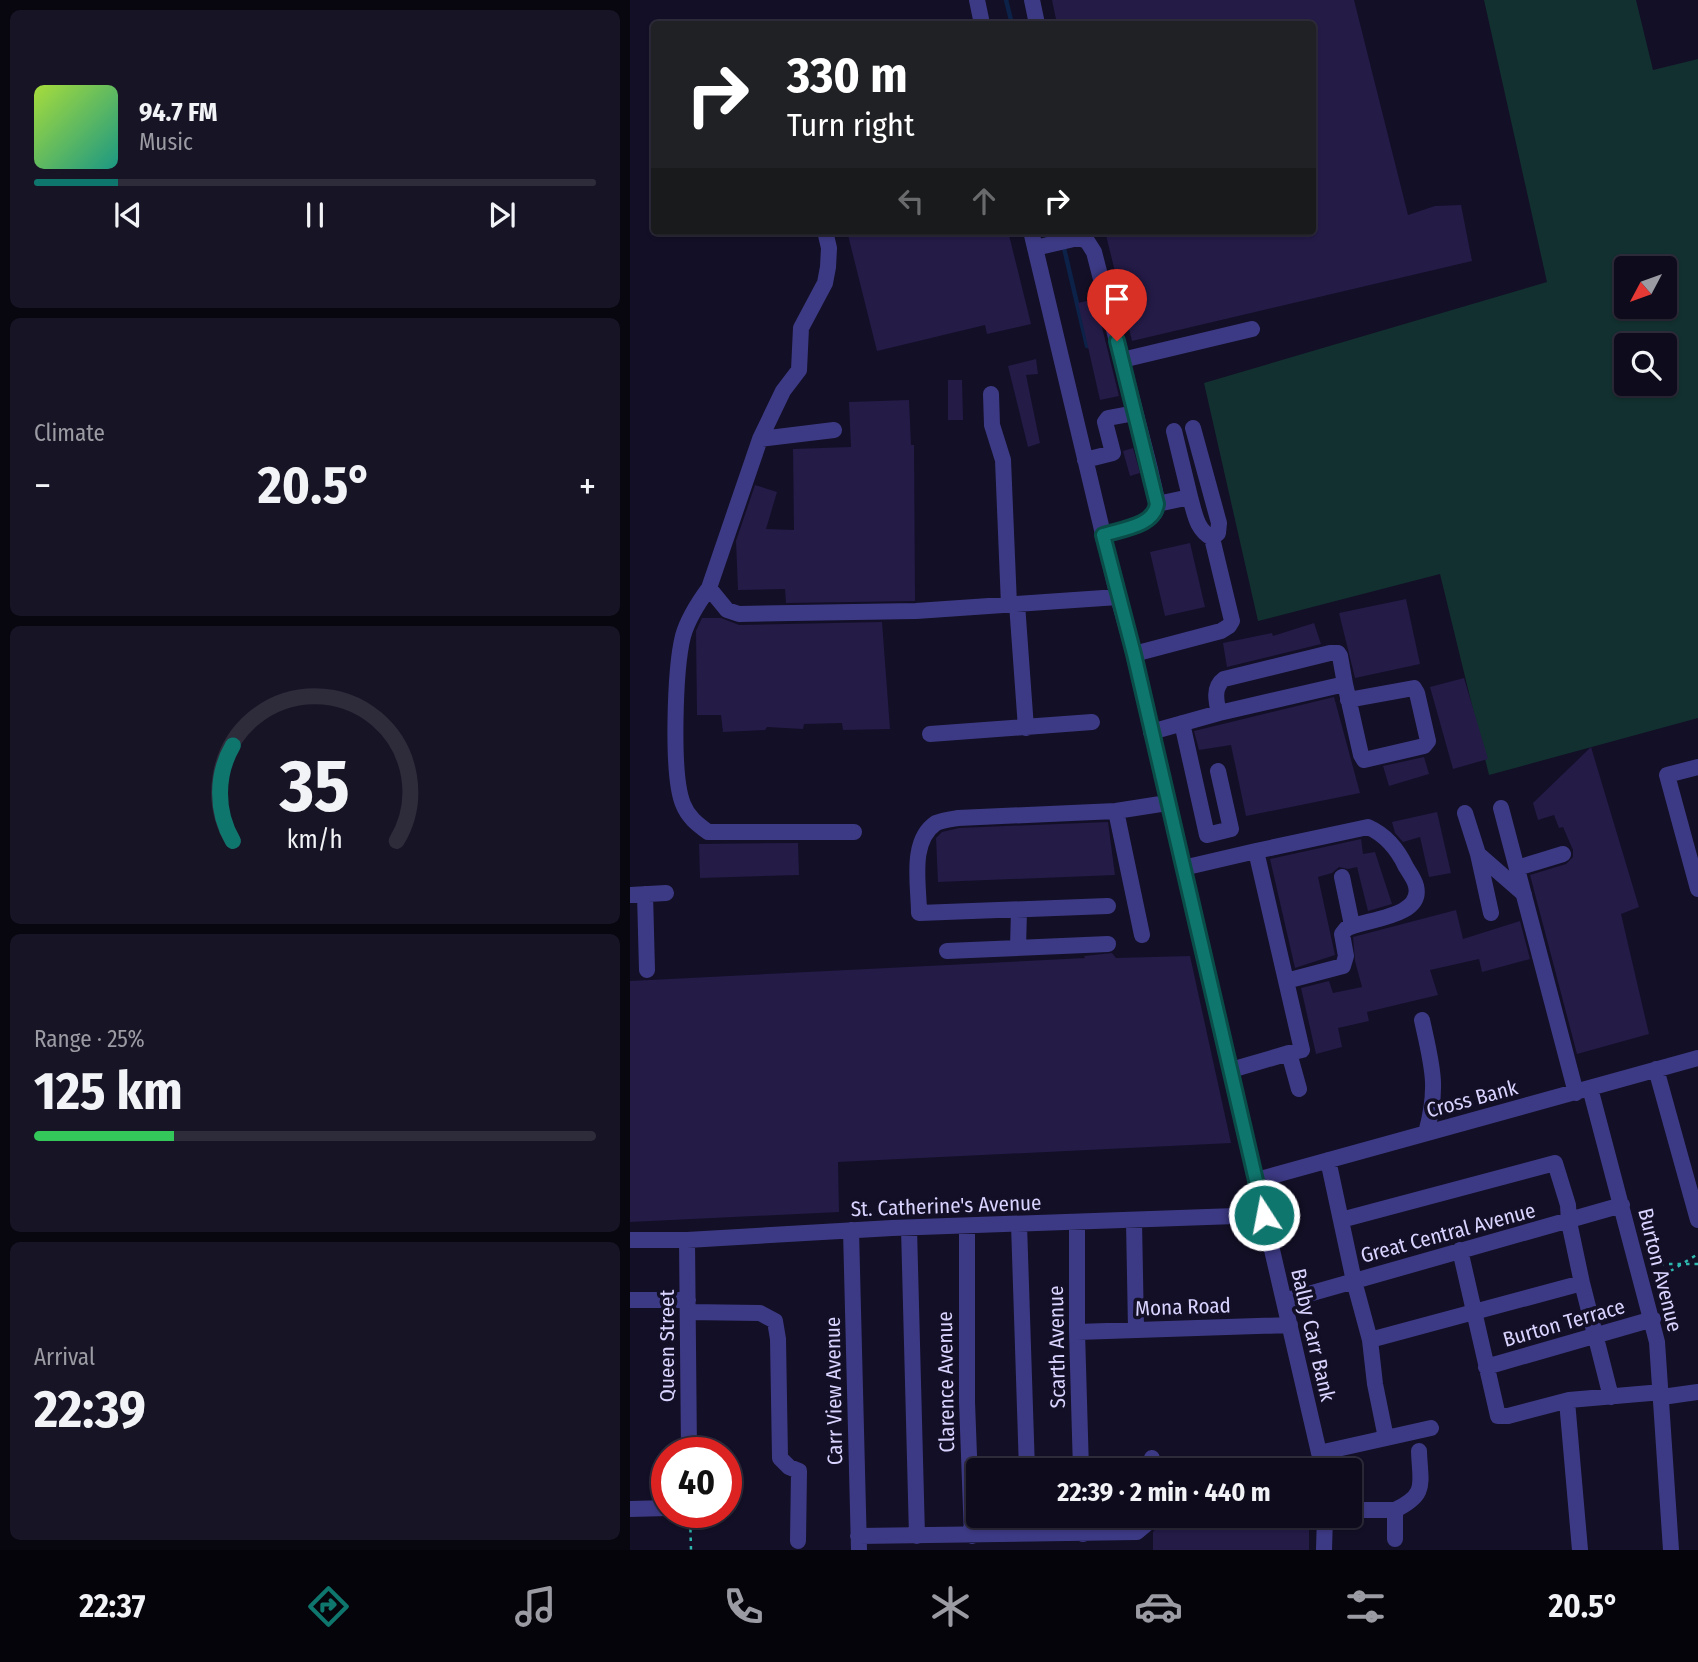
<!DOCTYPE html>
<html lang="en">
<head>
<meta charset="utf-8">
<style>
	:root { --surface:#0e0b1c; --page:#171425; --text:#f1f3f6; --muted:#9b9ba3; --line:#2e2b3b; --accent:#0f766e }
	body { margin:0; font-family:"Fira Sans Condensed",sans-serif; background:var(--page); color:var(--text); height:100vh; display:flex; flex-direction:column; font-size:26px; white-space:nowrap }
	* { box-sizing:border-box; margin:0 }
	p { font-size:23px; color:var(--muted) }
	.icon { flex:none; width:38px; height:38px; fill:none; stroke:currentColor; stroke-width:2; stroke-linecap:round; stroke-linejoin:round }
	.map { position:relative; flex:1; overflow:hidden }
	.drawer { display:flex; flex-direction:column; gap:10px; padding:10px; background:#08060f; width:630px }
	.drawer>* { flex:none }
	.banner { position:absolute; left:21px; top:21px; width:665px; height:214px; border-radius:7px; box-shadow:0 2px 5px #0004,0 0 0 2px var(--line); background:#202124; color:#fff; overflow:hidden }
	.needle { width:46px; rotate:229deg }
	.buttons { position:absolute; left:984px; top:256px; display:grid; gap:14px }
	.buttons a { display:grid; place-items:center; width:63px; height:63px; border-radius:7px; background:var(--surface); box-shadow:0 2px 5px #0004,0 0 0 2px var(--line); font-size:35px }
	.speed { position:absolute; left:21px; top:1437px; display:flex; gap:14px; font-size:35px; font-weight:700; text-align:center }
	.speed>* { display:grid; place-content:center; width:91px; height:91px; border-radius:50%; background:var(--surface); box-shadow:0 2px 5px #0004,0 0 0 2px var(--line); line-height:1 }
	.speed .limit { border:10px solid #d22; background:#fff; color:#111 }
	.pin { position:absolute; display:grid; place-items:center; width:60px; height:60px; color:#fff; margin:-72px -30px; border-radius:50% 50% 50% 0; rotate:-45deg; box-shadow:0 0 7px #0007 }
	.pin .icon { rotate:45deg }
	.me { position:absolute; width:77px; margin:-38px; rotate:349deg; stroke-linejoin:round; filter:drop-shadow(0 0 5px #0008) }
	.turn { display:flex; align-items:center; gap:24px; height:147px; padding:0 21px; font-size:32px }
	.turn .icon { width:91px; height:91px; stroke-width:2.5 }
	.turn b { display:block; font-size:49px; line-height:60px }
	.lanes { display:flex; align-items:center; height:66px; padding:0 21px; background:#0003; justify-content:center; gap:35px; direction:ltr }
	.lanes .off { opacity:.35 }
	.big { font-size:52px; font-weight:700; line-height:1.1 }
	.drawer .tile { flex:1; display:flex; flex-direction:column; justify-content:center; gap:10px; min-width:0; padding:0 24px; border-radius:10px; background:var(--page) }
	.drawer .dial { align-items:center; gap:0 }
	.dial svg { height:182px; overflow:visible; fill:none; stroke:var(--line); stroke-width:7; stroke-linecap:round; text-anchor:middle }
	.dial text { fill:var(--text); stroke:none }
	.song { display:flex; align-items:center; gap:21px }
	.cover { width:84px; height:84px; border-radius:10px; background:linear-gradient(135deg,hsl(80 70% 55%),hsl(170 70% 35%)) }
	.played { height:7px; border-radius:4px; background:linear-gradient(90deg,var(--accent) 15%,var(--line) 15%) }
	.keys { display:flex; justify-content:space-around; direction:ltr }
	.heat { display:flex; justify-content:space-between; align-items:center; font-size:38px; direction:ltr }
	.charge { height:10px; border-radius:5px; background:linear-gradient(90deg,#34c759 25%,var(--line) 0) }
	.trip { position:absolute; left:336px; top:1458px; width:396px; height:70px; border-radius:7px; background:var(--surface); box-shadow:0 2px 5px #0004,0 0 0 2px var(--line); font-weight:700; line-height:70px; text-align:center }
	.tab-bar { display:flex; height:112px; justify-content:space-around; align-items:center; background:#06040b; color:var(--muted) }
	.tab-bar .icon { width:49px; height:49px }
	.tab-bar .on { color:var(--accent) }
	.tab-bar b { font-size:32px; color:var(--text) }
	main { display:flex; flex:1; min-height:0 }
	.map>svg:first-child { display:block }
	.green { fill:#12302f; fill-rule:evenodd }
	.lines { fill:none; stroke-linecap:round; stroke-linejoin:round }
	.stream { stroke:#0c2248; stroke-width:4.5 }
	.building { fill:#241b47 }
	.path { stroke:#2fb8b0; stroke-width:2.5; stroke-dasharray:3.5 5; stroke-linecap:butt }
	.minor { stroke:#3d3a85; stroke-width:16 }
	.route-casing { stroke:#0a4d48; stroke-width:18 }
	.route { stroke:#0f766e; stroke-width:12 }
	.labels { text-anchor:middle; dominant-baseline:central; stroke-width:7; stroke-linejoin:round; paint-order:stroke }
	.street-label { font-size:21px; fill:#d9d4ff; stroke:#130f26 }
</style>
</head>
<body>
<main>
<section class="drawer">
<div class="tile">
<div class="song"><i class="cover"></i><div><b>94.7 FM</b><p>Music</p></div></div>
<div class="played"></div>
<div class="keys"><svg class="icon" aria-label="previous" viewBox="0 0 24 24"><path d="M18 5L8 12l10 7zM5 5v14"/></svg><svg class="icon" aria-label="pause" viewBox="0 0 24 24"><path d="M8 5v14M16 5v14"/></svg><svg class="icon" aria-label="next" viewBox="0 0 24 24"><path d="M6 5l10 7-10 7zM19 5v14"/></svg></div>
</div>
<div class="tile"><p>Climate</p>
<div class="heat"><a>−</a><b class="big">20.5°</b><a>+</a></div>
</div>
<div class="tile dial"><svg viewBox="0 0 100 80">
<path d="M14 69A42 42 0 1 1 86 69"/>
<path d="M14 69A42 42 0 0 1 14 27" stroke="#0f766e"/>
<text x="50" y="56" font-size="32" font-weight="700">35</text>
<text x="50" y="72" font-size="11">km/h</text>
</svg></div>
<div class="tile"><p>Range · 25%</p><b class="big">125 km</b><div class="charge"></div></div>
<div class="tile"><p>Arrival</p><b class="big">22:39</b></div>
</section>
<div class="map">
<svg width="1068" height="1550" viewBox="0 0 1068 1550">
	<rect width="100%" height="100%" fill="#130f26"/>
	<!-- green -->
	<path class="green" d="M854 0H1006L1023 70 1068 59V718L859 775 810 574 628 621 574 383 917 282ZM996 268H1034V306H996ZM996 345H1034V383H996Z"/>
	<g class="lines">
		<!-- stream -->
		<path class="stream" d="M376 0 382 24
			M430 231 457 346"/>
	</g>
	<!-- building -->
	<path class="building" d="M422 0H724L778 215 805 206 831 205 842 261 502 341 475 231H682V24H427Z
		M217 231H378L401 324 357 334 355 325 247 351Z
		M465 299 489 396 470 400 448 303Z
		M406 359 408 374 396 375 410 443 398 447 378 366Z
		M318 380H332L333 420H318Z
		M279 400 281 445H284L285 601 156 603 155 589 108 590 106 541 125 485 147 492 136 529 164 530 163 449 221 447 219 402Z
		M503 448 510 473 500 476 493 451Z
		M560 543 575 607 535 616 520 552Z
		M776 599 790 664 725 678 709 613Z
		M72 618H91L109 625 252 622 260 729 213 730 212 723 174 724 173 729 137 727 135 730 93 732 91 715H67L66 631Z
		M684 623 691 644 597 667 593 643 642 633 643 636Z
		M834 678 858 759 823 769 800 687Z
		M704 697 730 793 616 816 601 745 569 750 564 731Z
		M961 747 1009 907 991 914 1019 1034 947 1054 900 875 936 864 943 857V850L933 827 929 828 924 815 908 820 903 803Z
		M794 757 799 774 759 786 753 766Z
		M807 812 821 873 799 877 790 837 773 842 765 833 762 822Z
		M478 822 485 875 308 882 306 838 312 832 329 828Z
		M731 839 733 854 745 852 762 904 738 911 727 867 718 869 709 867 702 873 688 877 705 955 665 968 640 859Z
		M168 843 169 875 70 878 69 844Z
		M826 910 833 939 890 921 900 959 852 972 849 959 800 970 808 995 737 1012 739 1021 708 1028 712 1047 686 1054 671 988 699 981 703 993 732 987 725 961 723 937Z
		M482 953 486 958 560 956 601 1143 208 1162 209 1212 0 1222V981L455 958 454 956Z
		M420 1516H435V1523H420Z
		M530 1523 679 1524V1550H523V1532Z"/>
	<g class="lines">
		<!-- path -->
		<path class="path" d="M1022 1264H1068
			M1026 1280 1068 1254
			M60 1512 61 1550"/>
		<!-- minor -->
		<path class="minor" d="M347 0 352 24
			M402 0 407 24
			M195 231 199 248 198 267 195 283 171 328 169 370 153 391 130 439 79 588C68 603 58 618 53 636 45 668 41 775 53 804 58 817 67 824 78 832H224
			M401 231 488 597 504 654 693 1470
			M405 248 448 238 457 241 464 252 520 469C522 480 526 492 527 503 529 525 489 530 473 535
			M492 360 622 329
			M361 394 362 425 373 460 379 605
			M563 428 589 523 588 533 582 538
			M130 439 204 430
			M455 460 483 453 475 422 478 418 505 413
			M527 504 560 497 544 431
			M79 588 97 610 109 614 286 611 488 597
			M387 604 396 728
			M504 654 591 631 599 626 602 621 582 538C566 529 565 514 560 497
			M715 684 710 656 708 653H700L594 679C583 687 586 701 589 713L715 684 731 755 734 760 794 746 798 741 787 693 784 688 718 700
			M552 723 577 835 601 829 588 771
			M521 732 589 713
			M300 734 462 722
			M1068 767 1037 775 1068 889
			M871 808 946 1093
			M835 813 848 854 894 894
			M626 851 738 827C756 835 768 850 776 867 779 872 785 880 786 886 794 918 733 919 716 929L712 934 716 956 713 966 656 981
			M848 854 861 913
			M553 868 626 851 672 1050 659 1053
			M887 868 933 854
			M712 877 722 925
			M15 894 17 970
			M0 895 36 893
			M478 906 289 913C289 886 279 841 306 823 312 820 321 819 328 818L486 811
			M512 935 486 811 537 803
			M388 948 389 910
			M317 951 478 944
			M792 1020C802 1066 809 1086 796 1133
			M1026 1069 1068 1220
			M601 1070 659 1053 669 1089
			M960 1088 1027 1342 1041 1550
			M698 1160 724 1281 740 1340 745 1384 756 1438
			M627 1180 1068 1058
			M711 1220 925 1163 938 1205 939 1222 952 1283 981 1397
			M504 1221 506 1329
			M447 1222V1332L451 1470
			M389 1224 397 1470
			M337 1227V1402L342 1536
			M279 1228 287 1536
			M221 1230 229 1550
			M0 1240H57L262 1228 634 1215
			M57 1240 59 1452
			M830 1250 868 1416H878L939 1400 1032 1392
			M0 1300H58
			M654 1301 992 1205
			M58 1312 130 1313 145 1321 148 1339 150 1458 159 1467 169 1471 168 1541
			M447 1332 660 1325
			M740 1340 952 1283
			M856 1367 1023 1319
			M1032 1397 1068 1392
			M937 1401 950 1550
			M689 1453 801 1428
			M522 1458 523 1470
			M636 1470 693 1468
			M0 1509 37 1508
			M719 1510H765
			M453 1516V1534
			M228 1536 507 1532 520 1521 521 1516
			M765 1539V1510C798 1494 790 1484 789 1451
			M694 1550 695 1516"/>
	</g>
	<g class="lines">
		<!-- route casing -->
		<g class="route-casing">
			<path id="route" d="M487 341 527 504C524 526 492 529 473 535L504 654 634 1215"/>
		</g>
		<!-- route -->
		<use href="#route" class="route"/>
	</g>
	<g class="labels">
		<!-- street labels -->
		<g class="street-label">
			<text transform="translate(842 1099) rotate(-15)">Cross Bank</text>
			<text transform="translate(316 1206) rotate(-2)">St. Catherine's Avenue</text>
			<text transform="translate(818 1233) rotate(-15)">Great Central Avenue</text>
			<text transform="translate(1030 1270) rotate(76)">Burton Avenue</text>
			<text transform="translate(553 1307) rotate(-2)">Mona Road</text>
			<text transform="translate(934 1323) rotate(-16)">Burton Terrace</text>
			<text transform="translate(683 1335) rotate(77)">Balby Carr Bank</text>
			<text transform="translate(37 1346) rotate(-90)">Queen Street</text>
			<text transform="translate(427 1347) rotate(-91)">Scarth Avenue</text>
			<text transform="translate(316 1382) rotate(-91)">Clarence Avenue</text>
			<text transform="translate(204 1391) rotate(-91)">Carr View Avenue</text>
		</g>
	</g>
</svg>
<div class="buttons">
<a><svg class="needle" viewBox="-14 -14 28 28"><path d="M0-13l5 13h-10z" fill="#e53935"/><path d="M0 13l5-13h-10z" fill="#9b9ba3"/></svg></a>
<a><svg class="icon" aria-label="search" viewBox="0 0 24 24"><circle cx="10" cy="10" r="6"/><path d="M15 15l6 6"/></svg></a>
</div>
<div class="speed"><div class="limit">40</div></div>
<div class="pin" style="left:487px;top:341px;background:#d93025"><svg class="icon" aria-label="arrive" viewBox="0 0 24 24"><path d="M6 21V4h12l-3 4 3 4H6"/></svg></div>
<svg class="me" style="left:634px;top:1215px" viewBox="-20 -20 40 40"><circle r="17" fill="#0f766e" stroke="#fff" stroke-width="3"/><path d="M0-11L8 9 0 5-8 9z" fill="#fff"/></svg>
<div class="trip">22:39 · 2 min · 440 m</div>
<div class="banner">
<div class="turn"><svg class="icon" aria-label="right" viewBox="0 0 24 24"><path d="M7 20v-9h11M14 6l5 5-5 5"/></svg><div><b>330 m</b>Turn right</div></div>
<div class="lanes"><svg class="icon off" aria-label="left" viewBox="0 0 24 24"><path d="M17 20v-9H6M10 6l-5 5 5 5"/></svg><svg class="icon off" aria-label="ahead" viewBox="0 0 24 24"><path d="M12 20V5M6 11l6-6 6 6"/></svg><svg class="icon" aria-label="right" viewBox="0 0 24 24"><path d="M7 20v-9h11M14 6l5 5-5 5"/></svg></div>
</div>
</div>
</main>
<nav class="tab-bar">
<b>22:37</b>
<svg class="icon on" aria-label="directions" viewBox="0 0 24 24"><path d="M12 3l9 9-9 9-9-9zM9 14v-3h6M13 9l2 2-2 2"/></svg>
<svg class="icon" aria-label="music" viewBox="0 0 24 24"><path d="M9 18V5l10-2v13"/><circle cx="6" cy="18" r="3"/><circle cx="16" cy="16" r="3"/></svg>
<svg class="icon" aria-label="phone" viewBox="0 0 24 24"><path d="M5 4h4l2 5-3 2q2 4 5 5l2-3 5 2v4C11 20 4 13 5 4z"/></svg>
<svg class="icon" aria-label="climate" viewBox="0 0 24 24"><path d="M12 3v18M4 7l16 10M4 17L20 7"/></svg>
<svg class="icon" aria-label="car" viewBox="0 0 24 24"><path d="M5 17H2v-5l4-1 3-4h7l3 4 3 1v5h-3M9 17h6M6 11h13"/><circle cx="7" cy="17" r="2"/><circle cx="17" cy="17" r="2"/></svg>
<svg class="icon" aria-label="filters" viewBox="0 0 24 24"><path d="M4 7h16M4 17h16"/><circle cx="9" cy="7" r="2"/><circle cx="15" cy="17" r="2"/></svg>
<b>20.5°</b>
</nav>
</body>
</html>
